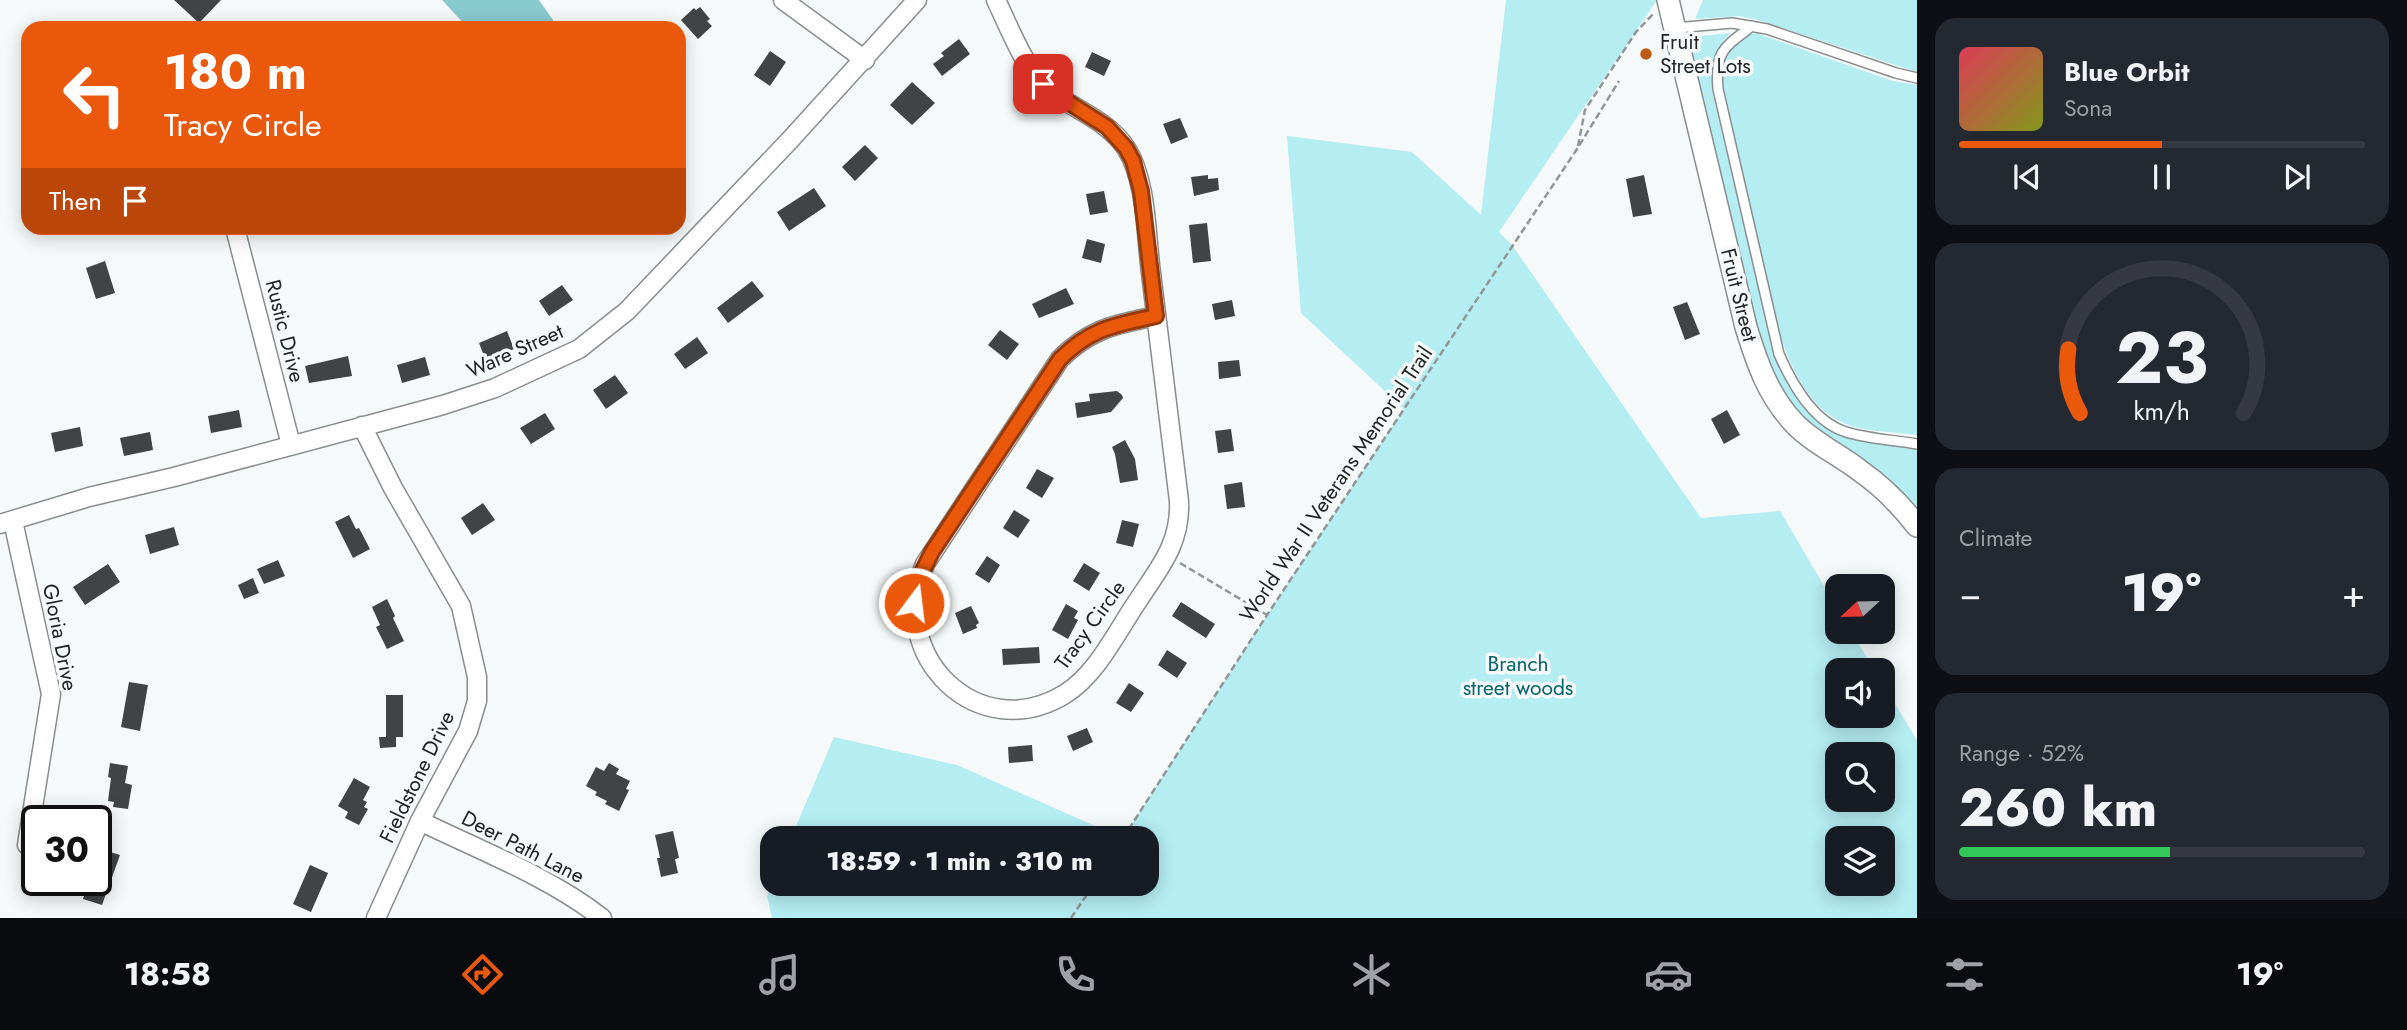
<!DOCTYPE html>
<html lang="en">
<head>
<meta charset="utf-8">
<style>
	:root { --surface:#171b24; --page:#242831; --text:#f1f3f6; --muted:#9ea1a6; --line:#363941; --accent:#ea580c }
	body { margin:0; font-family:Jost,sans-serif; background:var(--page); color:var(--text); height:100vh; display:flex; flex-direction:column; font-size:26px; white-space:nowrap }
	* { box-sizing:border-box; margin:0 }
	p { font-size:23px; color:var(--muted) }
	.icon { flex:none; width:38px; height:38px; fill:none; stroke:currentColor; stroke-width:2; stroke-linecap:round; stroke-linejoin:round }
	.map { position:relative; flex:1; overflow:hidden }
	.details { display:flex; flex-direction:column; gap:18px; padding:18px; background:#0d0f14; width:490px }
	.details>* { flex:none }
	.banner { position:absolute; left:21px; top:21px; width:665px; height:214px; border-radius:21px; box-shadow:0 4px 18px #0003; background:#ea580c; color:#fff; overflow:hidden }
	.needle { width:46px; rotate:248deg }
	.controls { position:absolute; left:1825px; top:574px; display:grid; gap:14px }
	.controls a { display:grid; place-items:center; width:70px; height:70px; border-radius:14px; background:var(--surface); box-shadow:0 4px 18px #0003; font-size:35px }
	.speed { position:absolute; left:21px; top:805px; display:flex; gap:14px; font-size:35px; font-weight:700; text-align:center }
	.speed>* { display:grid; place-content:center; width:91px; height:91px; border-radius:50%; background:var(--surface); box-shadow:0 4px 18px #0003; line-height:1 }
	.speed .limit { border:4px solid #111; border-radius:10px; background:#fff; color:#111 }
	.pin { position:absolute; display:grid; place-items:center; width:60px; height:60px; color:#fff; margin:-30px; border-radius:14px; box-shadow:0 4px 10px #0006 }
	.me { position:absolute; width:77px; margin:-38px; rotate:15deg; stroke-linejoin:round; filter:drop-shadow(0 0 5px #0008) }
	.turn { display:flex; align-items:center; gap:24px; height:147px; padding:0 28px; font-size:32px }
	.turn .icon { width:91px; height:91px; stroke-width:2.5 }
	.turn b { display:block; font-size:49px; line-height:60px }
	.then { display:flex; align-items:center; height:66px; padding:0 28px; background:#0003; gap:14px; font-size:26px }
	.big { font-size:52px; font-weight:800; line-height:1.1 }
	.details .tile { flex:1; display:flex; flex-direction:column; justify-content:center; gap:10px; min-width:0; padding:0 24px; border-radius:21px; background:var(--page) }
	.details .dial { align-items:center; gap:0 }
	.dial svg { height:182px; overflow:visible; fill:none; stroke:var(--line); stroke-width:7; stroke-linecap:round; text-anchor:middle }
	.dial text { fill:var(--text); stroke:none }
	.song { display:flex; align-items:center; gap:21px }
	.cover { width:84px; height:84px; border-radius:10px; background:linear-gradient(135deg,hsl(350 70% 55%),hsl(70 70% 35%)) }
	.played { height:7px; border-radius:4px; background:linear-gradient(90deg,var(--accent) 50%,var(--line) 50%) }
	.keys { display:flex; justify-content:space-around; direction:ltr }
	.heat { display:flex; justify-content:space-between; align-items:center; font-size:38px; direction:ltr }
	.charge { height:10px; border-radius:5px; background:linear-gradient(90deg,#34c759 52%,var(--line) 0) }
	.trip { position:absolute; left:760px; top:826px; width:399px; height:70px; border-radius:21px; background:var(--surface); box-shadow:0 4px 18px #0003; font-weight:800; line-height:70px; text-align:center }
	.tabs { display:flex; height:112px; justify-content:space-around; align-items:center; background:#090b0e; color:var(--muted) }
	.tabs .icon { width:49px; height:49px }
	.tabs .on { color:var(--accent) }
	.tabs b { font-size:32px; color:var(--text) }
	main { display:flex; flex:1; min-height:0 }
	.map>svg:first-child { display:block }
	.green { fill:#b4edf2; fill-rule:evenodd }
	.water { fill:#89cacf }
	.building { fill:#404444 }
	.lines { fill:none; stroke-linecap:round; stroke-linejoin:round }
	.service-casing { stroke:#8a8d8e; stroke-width:12 }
	.minor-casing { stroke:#8a8d8e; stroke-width:21 }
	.tertiary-casing { stroke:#8a8d8e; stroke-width:24 }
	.path { stroke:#939696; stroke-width:2.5; stroke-dasharray:7 3.5; stroke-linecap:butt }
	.service { stroke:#fff; stroke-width:9 }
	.minor { stroke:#fff; stroke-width:18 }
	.tertiary { stroke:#fff; stroke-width:21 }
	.route-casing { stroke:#983908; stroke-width:18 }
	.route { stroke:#ea580c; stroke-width:12 }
	.poi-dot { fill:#bb5d11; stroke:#f5f9f9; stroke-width:2.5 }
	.labels { text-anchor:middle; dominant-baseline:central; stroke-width:7; stroke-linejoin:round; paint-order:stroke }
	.poi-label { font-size:21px; fill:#212323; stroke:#f5f9f9; text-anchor:start }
	.street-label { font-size:21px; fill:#212323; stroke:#f5f9f9 }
	.park-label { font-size:21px; fill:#046469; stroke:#f5f9f9 }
</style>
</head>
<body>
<main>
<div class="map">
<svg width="1917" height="918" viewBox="0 0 1917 918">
	<rect width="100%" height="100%" fill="#f5f9f9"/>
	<!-- green -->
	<path class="green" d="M1506 0H1657L1499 232 1512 245 1701 518 1780 511 1837 608 1838 632H1851L1875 670H1838V716H1883V684L1917 740V918H772L767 896 772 884H1146V838H1123L1267 615 1404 409 1301 313 1287 136 1412 152 1481 215ZM1883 754V800H1838V754ZM1883 838V884H1838V838Z
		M1703 0H1917V72L1758 20 1739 16 1695 19Z
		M1731 33C1714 48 1712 68 1712 90L1771 343 1778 365 1788 385 1817 418 1844 436 1917 448V506L1913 507 1815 431 1785 400 1757 339 1688 37Z
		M1756 33 1893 81 1917 85V435C1894 432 1868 432 1846 424 1811 410 1792 371 1781 338L1721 86C1721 60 1728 40 1756 33Z
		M834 737 957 765 1122 838H791Z"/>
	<!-- water -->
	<path class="water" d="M442 0H539L553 20V28H468Z"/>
	<!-- building -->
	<path class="building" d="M174 0H221L199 23Z
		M700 7 710 19 707 21 712 26 698 39 681 20 694 8 696 10Z
		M959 39 970 54 942 76 933 64 944 56 941 53Z
		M770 51 786 62 770 86 754 75Z
		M1092 52 1111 61 1104 76 1085 67Z
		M912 82 935 103 912 125 890 105Z
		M1180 118 1188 137 1171 144 1163 124Z
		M865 145 878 158 855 181 842 167Z
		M1208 175V179L1218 178 1219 190 1194 196 1191 177Z
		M1644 175 1652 214 1633 217 1626 179Z
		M814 188 826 206 789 231 777 212Z
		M1104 191 1108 212 1090 215 1086 194Z
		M1207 223 1211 261 1193 263 1189 225Z
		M1087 239 1105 244 1101 263 1082 258Z
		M105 261 115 293 96 299 86 268Z
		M752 281 764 296 728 323 717 308Z
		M562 285 573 300 549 316 539 301Z
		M1066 288 1074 304 1039 318 1032 304Z
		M1232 300 1235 316 1215 320 1212 304Z
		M1687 302 1700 334 1685 340 1673 307Z
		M1000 330 1019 344 1007 360 988 345Z
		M507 331 514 349 486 361 479 343Z
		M697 337 708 353 685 369 674 354Z
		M348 356 352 376 309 383 305 366Z
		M425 357 430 375 402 383 397 365Z
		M1239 360 1241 376 1219 379 1218 362Z
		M615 375 628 393 606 409 593 390Z
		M1117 391 1122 395 1123 398 1111 412 1077 418 1075 403 1090 401 1089 394Z
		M239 410 242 427 211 433 208 416Z
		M1727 410 1740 435 1724 444 1711 419Z
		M545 413 555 429 531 444 520 428Z
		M80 427 83 446 55 452 51 433Z
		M1231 429 1234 451 1218 453 1215 431Z
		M150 432 153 450 124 456 120 438Z
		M1125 440 1135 459 1138 480 1120 483 1115 454 1112 447Z
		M1037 469 1054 478 1042 498 1026 488Z
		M1242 482 1245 507 1227 509 1224 485Z
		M483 503 495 520 472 535 461 518Z
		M1014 510 1030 520 1018 538 1003 528Z
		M349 515 356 529 359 528 370 549 353 558 335 522Z
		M1122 520 1139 524 1133 547 1116 543Z
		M174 527 179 545 150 554 145 535Z
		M987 556 1000 565 989 583 975 574Z
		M278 560 285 576 264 584 257 569Z
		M1084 563 1100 573 1089 591 1073 581Z
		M108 564 120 582 85 605 73 587Z
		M253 578 259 593 244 599 238 585Z
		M387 599 395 616 393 618 404 641 387 649 376 627 380 625 372 607Z
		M1181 602 1215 624 1206 638 1172 616Z
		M1066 604 1078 611 1074 618 1078 620 1068 639 1052 630Z
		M971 606 979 623 976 625 977 628 963 634 955 613Z
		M1039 647 1040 663 1003 665 1002 649Z
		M1167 650 1187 663 1177 678 1158 665Z
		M129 682 148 685 140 731 121 727Z
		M1129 683 1144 693 1131 712 1116 703Z
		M386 695H403V737H396V747L380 748 379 737H386Z
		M1087 728 1093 742 1073 751 1067 736Z
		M1032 745 1033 761 1009 763 1008 747Z
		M110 763 128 766 125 783 132 785 128 809 113 807 114 802 108 801 111 778 108 777Z
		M609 763 619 769 616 774 630 781 626 789 629 790 619 811 605 804 607 801 595 795 597 792 586 786 596 767 604 771Z
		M354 778 370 787 363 800 367 802 364 807 368 809 359 825 345 818 348 812 338 806Z
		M673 831 679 858 675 859 678 873 661 877 657 858H660L655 835Z
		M100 849 120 855 102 905 83 899 89 880H96V858Z
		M310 865 328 873 311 912 293 904Z"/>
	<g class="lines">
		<!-- service casing -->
		<g class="service-casing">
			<path id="service" d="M1752 26C1723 48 1715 51 1718 89L1779 354C1792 384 1813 422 1846 432 1869 439 1894 440 1917 444
				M1675 28 1732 23 1767 29 1896 73 1917 78"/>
		</g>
		<!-- minor casing -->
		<g class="minor-casing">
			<path id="minor" d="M783 0 865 60
				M996 0C1009 27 1024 67 1046 87 1072 110 1106 118 1126 148 1147 180 1146 236 1151 273 1161 349 1170 425 1179 501 1181 544 1159 568 1137 602 1116 633 1097 674 1065 694 979 747 885 656 925 564L1060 359C1091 328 1115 325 1156 316
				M235 228 291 445
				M362 426 393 488 461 606 477 677V701L468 731 420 821 376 918
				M13 521 51 694 27 845
				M0 524 89 497 174 477 443 405 495 388 579 349 627 311 790 140 917 0
				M420 821C481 851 548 876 602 918"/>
		</g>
		<!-- tertiary casing -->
		<g class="tertiary-casing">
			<path id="tertiary" d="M1668 0 1746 327C1757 363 1768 395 1794 423 1812 442 1838 454 1859 470 1882 486 1900 504 1917 526"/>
		</g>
		<!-- path -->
		<path class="path" d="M1578 146 1585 110 1636 32 1655 12
			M1180 563 1267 615
			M1123 838 1267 615 1577 149 1619 81
			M1071 918 1094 884"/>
		<!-- service -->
		<use href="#service" class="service"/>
		<!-- minor -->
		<use href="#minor" class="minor"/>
		<!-- tertiary -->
		<use href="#tertiary" class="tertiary"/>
	</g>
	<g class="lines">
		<!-- route casing -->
		<g class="route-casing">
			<path id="route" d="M914 603 920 576 932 552 1060 359C1091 328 1115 325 1156 316L1141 191 1133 161 1126 148 1107 127 1052 92 1043 84"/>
		</g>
		<!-- route -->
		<use href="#route" class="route"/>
	</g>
	<!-- markers -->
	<circle class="poi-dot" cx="1646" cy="54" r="7"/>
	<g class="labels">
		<!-- poi labels -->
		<g class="poi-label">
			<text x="1660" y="42">Fruit<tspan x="1660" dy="24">Street Lots</tspan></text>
		</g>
		<!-- street labels -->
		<g class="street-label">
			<text transform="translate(1739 295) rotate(76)">Fruit Street</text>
			<text transform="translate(285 331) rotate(76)">Rustic Drive</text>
			<text transform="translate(515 351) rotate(-24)">Ware Street</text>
			<text transform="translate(1336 484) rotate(-56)">World War II Veterans Memorial Trail</text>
			<text transform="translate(1090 625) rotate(-54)">Tracy Circle</text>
			<text transform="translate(60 637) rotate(79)">Gloria Drive</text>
			<text transform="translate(417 777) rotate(-64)">Fieldstone Drive</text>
			<text transform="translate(523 847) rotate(27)">Deer Path Lane</text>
		</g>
		<!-- park labels -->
		<g class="park-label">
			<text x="1518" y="664">Branch<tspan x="1518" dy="24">street woods</tspan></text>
		</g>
	</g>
</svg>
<div class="controls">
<a><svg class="needle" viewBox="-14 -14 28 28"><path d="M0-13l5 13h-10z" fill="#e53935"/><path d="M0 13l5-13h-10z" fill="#9ea1a6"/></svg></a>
<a><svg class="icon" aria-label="sound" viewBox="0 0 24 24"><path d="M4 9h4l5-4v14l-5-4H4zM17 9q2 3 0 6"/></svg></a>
<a><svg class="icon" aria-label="search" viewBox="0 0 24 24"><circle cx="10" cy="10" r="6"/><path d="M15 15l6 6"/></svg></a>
<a><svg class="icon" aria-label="layers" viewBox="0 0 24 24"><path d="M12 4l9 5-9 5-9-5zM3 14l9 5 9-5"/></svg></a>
</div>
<div class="speed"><div class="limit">30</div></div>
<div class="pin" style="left:1043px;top:84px;background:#d93025"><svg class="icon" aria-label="arrive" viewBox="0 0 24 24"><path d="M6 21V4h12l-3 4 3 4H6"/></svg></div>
<svg class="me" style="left:914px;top:603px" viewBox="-20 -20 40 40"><circle r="17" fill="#ea580c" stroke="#fff" stroke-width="3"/><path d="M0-11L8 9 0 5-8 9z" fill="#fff"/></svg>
<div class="trip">18:59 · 1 min · 310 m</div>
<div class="banner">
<div class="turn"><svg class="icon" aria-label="left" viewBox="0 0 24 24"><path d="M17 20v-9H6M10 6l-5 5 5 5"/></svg><div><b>180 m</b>Tracy Circle</div></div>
<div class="then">Then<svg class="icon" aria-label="arrive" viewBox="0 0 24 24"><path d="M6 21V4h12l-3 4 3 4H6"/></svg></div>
</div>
</div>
<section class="details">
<div class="tile">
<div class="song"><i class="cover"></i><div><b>Blue Orbit</b><p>Sona</p></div></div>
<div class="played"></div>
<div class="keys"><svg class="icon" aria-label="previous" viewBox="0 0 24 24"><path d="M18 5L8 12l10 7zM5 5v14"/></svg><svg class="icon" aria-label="pause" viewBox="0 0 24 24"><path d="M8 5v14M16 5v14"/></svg><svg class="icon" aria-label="next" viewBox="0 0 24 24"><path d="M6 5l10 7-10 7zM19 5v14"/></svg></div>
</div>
<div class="tile dial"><svg viewBox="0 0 100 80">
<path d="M14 69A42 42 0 1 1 86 69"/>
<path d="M14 69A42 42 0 0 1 9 41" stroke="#ea580c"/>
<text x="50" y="56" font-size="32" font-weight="700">23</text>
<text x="50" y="72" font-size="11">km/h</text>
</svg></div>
<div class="tile"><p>Climate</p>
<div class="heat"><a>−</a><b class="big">19°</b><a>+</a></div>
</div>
<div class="tile"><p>Range · 52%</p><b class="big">260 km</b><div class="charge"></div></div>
</section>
</main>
<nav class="tabs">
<b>18:58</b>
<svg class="icon on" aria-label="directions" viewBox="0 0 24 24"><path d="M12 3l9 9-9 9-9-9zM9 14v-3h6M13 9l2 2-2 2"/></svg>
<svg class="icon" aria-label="music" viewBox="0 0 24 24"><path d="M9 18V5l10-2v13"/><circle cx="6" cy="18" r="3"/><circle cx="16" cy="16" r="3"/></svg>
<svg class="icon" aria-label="phone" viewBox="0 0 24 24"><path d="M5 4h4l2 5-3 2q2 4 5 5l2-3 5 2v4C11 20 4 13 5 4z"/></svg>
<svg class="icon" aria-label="climate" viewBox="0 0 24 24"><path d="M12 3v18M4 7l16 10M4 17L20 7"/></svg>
<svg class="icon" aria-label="car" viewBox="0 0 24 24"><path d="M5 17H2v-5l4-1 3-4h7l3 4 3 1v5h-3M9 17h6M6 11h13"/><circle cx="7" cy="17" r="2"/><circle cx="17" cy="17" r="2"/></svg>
<svg class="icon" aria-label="filters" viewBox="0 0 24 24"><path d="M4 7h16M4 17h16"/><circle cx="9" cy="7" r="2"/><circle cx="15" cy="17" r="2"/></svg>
<b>19°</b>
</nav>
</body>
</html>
